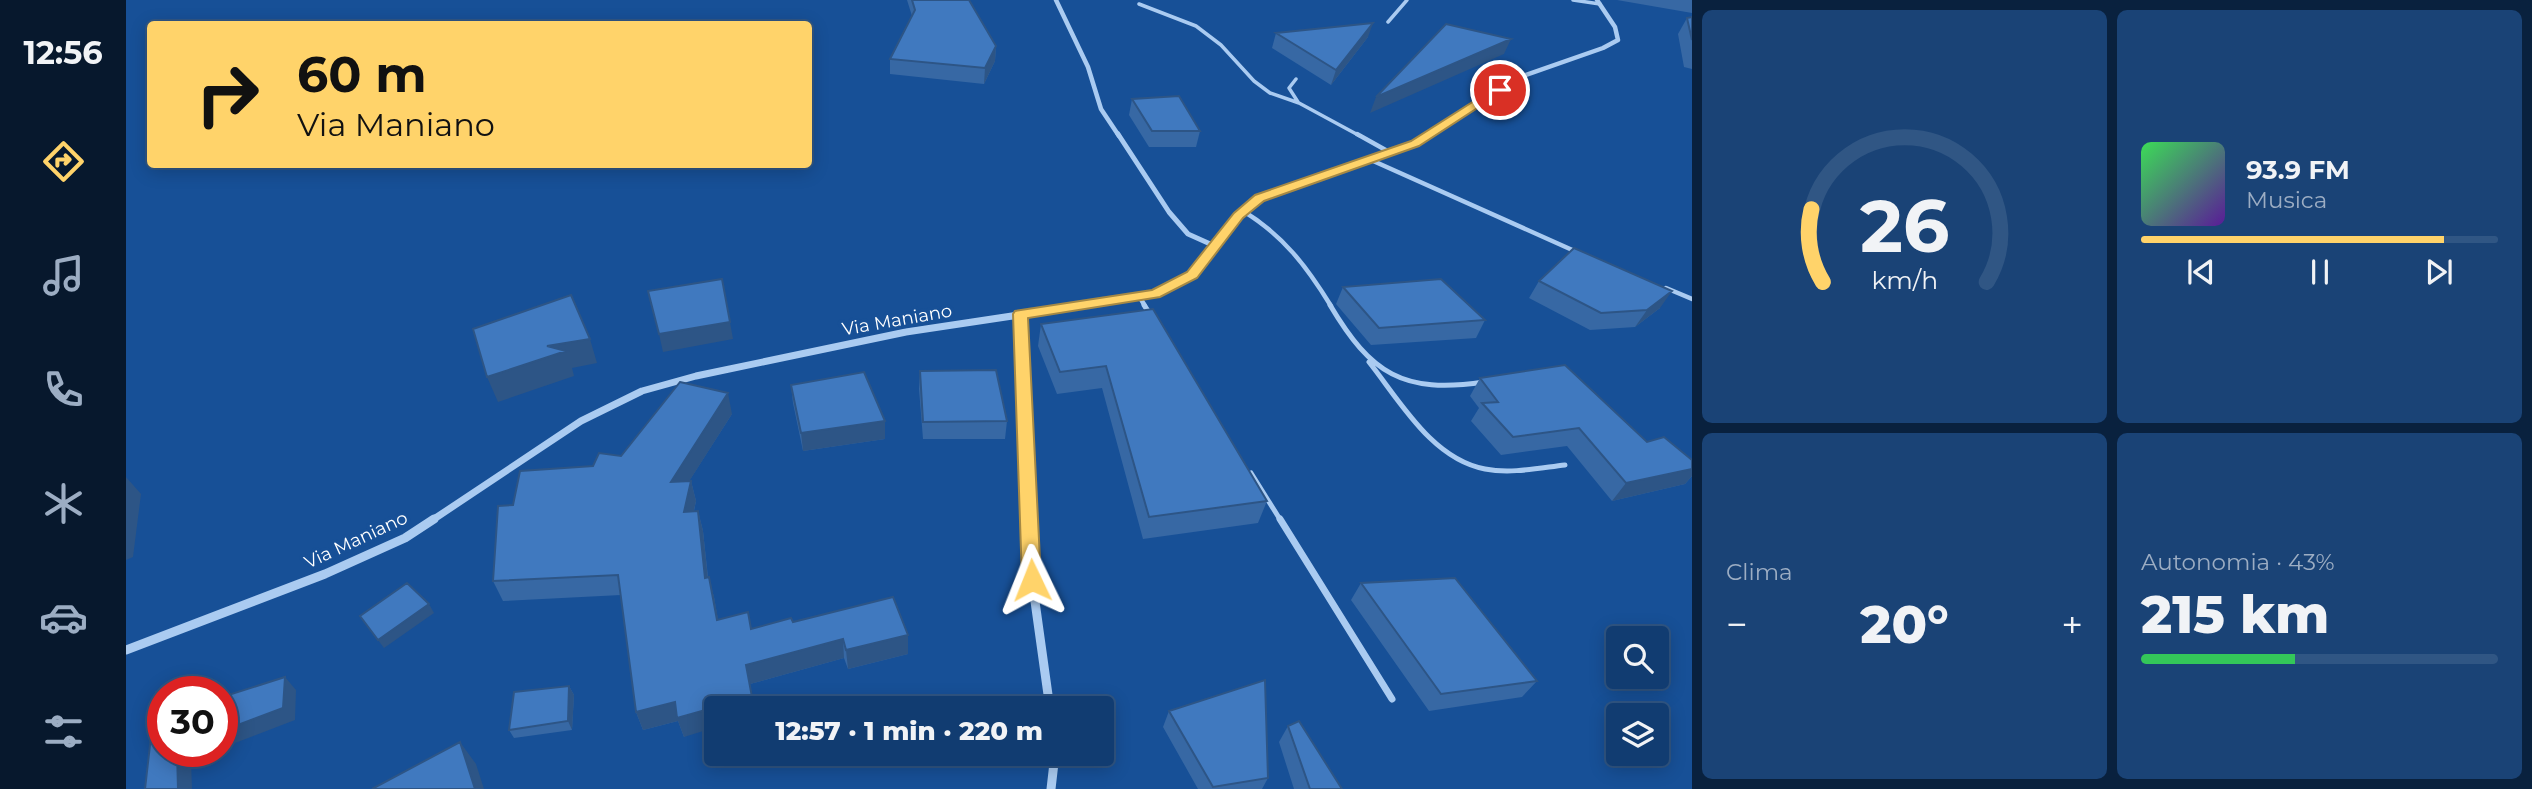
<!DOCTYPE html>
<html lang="it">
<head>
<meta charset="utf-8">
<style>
	:root { --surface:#113c71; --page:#1a4376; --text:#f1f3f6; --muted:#9cadc3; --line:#305684; --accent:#ffd36a }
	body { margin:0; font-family:Montserrat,sans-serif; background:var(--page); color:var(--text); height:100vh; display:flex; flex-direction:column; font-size:26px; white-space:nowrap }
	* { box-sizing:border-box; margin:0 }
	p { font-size:23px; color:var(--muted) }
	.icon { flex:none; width:38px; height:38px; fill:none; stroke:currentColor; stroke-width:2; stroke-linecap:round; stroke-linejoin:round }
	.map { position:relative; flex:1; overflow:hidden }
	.sheet { display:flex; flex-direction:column; gap:10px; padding:10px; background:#09213e; width:840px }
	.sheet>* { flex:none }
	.banner { position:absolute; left:21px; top:21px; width:665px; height:147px; border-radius:7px; box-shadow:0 4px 18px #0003,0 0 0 2px var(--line); background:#ffd36a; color:#111; overflow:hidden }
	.tools { position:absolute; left:1480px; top:626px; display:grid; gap:14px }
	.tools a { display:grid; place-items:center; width:63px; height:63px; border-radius:7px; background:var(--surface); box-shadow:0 4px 18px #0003,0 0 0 2px var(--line); font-size:35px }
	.speed { position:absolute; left:21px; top:676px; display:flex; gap:14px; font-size:35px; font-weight:700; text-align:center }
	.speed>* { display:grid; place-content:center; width:91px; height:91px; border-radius:50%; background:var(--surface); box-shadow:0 4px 18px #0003,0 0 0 2px var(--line); line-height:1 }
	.speed .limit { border:10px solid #d22; background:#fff; color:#111 }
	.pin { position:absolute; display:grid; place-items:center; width:60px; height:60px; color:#fff; margin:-30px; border:4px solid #fff; border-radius:50%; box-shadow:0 2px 7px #0007 }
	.me { position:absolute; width:77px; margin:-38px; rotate:358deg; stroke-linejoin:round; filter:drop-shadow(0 0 5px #0008) }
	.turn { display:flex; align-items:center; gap:24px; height:147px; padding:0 35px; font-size:32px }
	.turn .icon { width:91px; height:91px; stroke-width:2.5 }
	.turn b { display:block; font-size:49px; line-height:60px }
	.big { font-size:52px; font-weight:800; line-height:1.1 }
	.sheet .card { flex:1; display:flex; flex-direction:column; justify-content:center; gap:10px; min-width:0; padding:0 24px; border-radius:10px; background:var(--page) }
	.sheet .dial { align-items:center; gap:0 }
	.dial svg { height:182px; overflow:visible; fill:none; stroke:var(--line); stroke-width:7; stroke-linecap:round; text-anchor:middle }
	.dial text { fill:var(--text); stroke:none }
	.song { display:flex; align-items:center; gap:21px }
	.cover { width:84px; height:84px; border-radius:10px; background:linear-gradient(135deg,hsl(130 70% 55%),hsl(270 70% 35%)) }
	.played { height:7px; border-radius:4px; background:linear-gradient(90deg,var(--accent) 85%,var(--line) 85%) }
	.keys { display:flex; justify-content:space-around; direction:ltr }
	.heat { display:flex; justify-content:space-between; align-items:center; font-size:38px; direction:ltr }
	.charge { height:10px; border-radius:5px; background:linear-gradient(90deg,#34c759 43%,var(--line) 0) }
	.sheet .tiles { flex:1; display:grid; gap:10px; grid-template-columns:repeat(2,1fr) }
	.trip { position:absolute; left:578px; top:696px; width:410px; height:70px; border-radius:7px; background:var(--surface); box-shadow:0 4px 18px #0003,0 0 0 2px var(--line); font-weight:800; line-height:70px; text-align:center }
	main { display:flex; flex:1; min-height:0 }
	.menu { display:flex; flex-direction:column; width:126px; justify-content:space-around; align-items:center; background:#07182d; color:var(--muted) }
	.menu .icon { width:49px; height:49px }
	.menu .current { color:var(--accent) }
	.menu b { font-size:32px; color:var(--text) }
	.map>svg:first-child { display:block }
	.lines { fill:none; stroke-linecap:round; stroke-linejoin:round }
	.service-far3 { stroke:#aacbf1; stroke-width:3.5 }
	.service-far2 { stroke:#aacbf1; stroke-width:4.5 }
	.service-far1 { stroke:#aacbf1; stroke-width:5 }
	.service { stroke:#aacbf1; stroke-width:7 }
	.minor-far3 { stroke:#aacbf1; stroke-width:4.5 }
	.minor-far2 { stroke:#aacbf1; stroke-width:5 }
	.minor-far1 { stroke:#aacbf1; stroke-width:7 }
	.minor { stroke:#aacbf1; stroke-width:9 }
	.wall { fill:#3768a4 }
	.shaded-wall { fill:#2d5586 }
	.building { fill:#4079bf; stroke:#2d5586; stroke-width:2 }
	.route { fill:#ffd36a; stroke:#a68945; stroke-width:2 }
	.labels { text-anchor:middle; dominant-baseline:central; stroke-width:7; stroke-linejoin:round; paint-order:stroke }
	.street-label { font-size:18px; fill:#fff; stroke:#175097 }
</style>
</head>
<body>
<main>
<nav class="menu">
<b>12:56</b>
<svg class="icon current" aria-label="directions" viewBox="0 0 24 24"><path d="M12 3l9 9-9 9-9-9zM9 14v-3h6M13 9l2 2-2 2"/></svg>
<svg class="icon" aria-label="music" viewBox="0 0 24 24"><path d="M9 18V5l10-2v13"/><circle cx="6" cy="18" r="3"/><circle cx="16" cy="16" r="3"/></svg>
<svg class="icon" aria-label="phone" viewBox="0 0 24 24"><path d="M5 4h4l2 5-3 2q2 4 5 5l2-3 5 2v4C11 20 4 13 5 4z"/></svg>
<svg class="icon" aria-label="climate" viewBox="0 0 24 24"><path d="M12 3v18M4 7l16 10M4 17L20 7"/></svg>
<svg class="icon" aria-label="car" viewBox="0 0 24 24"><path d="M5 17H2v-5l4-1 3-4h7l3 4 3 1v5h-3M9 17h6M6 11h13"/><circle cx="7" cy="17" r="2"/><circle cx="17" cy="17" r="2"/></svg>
<svg class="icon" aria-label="filters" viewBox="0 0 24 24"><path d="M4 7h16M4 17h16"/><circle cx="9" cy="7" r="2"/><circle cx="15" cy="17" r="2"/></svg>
</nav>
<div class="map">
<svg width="1566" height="789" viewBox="0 0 1566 789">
	<rect width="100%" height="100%" fill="#175097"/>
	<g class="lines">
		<!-- service-far3 -->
		<path class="service-far3" d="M1447 0 1474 4
			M1013 4 1070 26 1095 45 1128 81 1144 93 1173 103 1234 136
			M1262 22 1281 0
			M1170 79 1163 88 1172 102"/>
		<!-- service-far2 -->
		<path class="service-far2" d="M1231 134 1265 153
			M1245 160 1453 253
			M1117 211C1157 235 1181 267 1205 306
			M1540 288 1566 299
			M1013 296 1019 306"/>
		<!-- service-far1 -->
		<path class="service-far1" d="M1018 305 1024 314
			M1204 305C1245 374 1277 394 1358 382
			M1243 362C1274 401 1306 459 1359 469 1385 474 1413 468 1439 465
			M1125 473 1155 521"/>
		<!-- service -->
		<path class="service" d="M1154 519 1266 699"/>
		<!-- minor-far3 -->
		<path class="minor-far3" d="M930 0 962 67 975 109 993 136
			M1301 136 1397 76 1477 48 1492 40 1489 27 1471 0"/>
		<!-- minor-far2 -->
		<path class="minor-far2" d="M992 134 1043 212 1062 234 1091 247
			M948 306 1029 294 1066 275 1091 247 1112 215 1134 198 1289 144 1304 134"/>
		<!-- minor-far1 -->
		<path class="minor-far1" d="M895 314 904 521
			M305 521 455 421 516 391 570 376 780 332 959 305"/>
		<!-- minor -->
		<path class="minor" d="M903 519 906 580 924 709
			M0 650 199 574 279 538 308 519
			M925 789 929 754"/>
	</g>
	<!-- wall -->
	<path class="wall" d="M781 0H843L870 46 869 61 858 84 764 74V59L786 16Z
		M1491 0H1566V13Z
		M1566 17V69L1558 67 1552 34 1561 18Z
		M1150 33 1242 37 1205 85 1146 48Z
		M1006 99 1074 131 1070 147H1023L1003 115Z
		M1413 281 1534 308 1509 327 1464 330 1403 298Z
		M1217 287 1359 320 1350 338 1245 345 1210 304Z
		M1027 309 1141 501 1132 523 1017 539 976 388 931 394 912 346 915 324Z
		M794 371 881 421 879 439H797L793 389Z
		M1354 378 1521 442 1566 460V476L1559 484 1486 501 1441 446 1375 455 1345 421 1353 408 1344 396Z
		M665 385 759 439 677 451 667 403Z
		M606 414 563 481H565L570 501 568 511H572L577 531 582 577 588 597 592 620 625 629 667 622 782 635V654L722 669 718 658 624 684 629 709H590L558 737 552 721 517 730 510 712 495 595 377 601 367 581 387 505 467 466Z
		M1235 583 1411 681 1396 697 1303 711 1225 600Z
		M443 686 448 695 446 730 388 738 383 730Z
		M1043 711 1142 778 1136 789H1072L1037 727Z
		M1162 726 1216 789H1168L1153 742Z"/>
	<!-- shaded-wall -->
	<path class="shaded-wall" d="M1247 23 1242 37 1205 85 1210 70Z
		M1385 39 1378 54 1244 113 1250 97Z
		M870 46 869 61 858 84 859 68Z
		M1546 291 1534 308 1509 327 1521 310Z
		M604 322 607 339 537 352 533 334Z
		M464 339 471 363 446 368 448 376 372 402 361 377 421 346Z
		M602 393 606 414 550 502 545 482Z
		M759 421V439L677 451 675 433Z
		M1566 469V476L1559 484 1486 501 1500 483Z
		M0 477 15 494 7 557 0 560Z
		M565 481 570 501 563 532 558 512Z
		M572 511 577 531 584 598 579 578Z
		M583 577 588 597 596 639 591 620Z
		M303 604 308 613 258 648 252 640Z
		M782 635V654L722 669 720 650Z
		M717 639 718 658 624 684 629 709H590V727L558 737 552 721 517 730 510 712 620 665Z
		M159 677 170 690 169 720 96 748V731Z
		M443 686 448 695 446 730 442 721Z
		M334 742 350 764 358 789H349Z
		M51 751H89L65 760 66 789H52Z"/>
	<!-- building -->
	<path class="building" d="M786 0H843L870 46 859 68 764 59 789 10Z
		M1566 17V40L1561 18Z
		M1247 23 1210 70 1150 33Z
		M1320 24 1385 39 1250 97Z
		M1053 96 1074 131H1026L1006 99Z
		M1448 248 1546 291 1521 310 1475 313 1413 281Z
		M596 279 604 322 533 334 522 291Z
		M1315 279 1359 320 1253 328 1217 287Z
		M445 295 464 339 421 346 440 351 361 377 347 329Z
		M1027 309 1141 501 1023 517 980 366 934 372 915 324Z
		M1439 365 1521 442 1538 437 1566 460V469L1500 483 1453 428 1387 437 1356 403 1372 402 1354 378Z
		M870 370 881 421 797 422 794 371Z
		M738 372 759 421 675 433 665 385Z
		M554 382 602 393 545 482 565 481 558 512 572 511 579 578 583 577 591 620 622 612 625 629 665 618 667 622 767 597 782 635 720 650 717 639 620 665 626 697 551 718 549 702 510 712 492 575 367 581 372 506 387 505 394 471 467 466 473 453 495 456Z
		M1329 578 1411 681 1315 694 1235 583Z
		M281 583 303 604 252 640 234 616Z
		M159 677 157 708 96 731V697Z
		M1139 680 1142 778 1087 787 1043 711Z
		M443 686 442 721 383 730 388 692Z
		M30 692H37V751H51L52 789H19Z
		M1173 721 1216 789H1184L1162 726Z
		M334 742 349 789H246Z"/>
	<!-- route -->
	<path class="route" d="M1370 87 1379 90 1293 146 1138 201 1117 218 1071 278 1034 297 902 318 915 580 913 586 906 588 899 586 896 580 887 314 889 311 1026 290 1061 272 1108 213 1129 195 1285 141Z"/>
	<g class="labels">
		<!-- street labels -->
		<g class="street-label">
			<text transform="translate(771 320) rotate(-10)">Via Maniano</text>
			<text transform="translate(230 540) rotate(-25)">Via Maniano</text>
		</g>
	</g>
</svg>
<div class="tools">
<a><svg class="icon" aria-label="search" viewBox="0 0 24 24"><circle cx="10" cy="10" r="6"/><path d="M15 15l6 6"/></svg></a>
<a><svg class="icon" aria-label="layers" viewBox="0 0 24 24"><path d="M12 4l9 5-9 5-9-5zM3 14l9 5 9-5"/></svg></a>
</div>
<div class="speed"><div class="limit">30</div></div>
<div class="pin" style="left:1374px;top:90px;background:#d93025"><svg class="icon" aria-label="arrive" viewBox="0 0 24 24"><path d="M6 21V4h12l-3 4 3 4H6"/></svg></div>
<svg class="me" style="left:906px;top:580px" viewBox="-20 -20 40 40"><path d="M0-17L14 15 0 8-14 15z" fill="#ffd36a" stroke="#fff" stroke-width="4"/></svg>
<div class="trip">12:57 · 1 min · 220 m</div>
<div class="banner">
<div class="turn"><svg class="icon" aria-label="right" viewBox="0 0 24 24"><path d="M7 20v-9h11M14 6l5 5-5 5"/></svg><div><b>60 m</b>Via Maniano</div></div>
</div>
</div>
<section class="sheet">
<div class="tiles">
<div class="card dial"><svg viewBox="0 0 100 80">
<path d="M14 69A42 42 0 1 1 86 69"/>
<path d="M14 69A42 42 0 0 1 9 37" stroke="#ffd36a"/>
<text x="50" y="56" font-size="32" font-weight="700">26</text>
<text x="50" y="72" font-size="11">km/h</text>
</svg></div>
<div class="card">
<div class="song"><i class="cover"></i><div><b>93.9 FM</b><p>Musica</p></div></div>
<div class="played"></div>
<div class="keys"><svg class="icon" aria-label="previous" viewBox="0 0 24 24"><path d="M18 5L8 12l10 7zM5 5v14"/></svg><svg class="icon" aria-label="pause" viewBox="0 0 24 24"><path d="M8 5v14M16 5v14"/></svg><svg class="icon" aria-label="next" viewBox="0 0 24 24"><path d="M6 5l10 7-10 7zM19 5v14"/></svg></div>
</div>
<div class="card"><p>Clima</p>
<div class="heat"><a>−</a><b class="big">20°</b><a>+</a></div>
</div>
<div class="card"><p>Autonomia · 43%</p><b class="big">215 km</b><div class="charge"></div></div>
</div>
</section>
</main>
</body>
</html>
